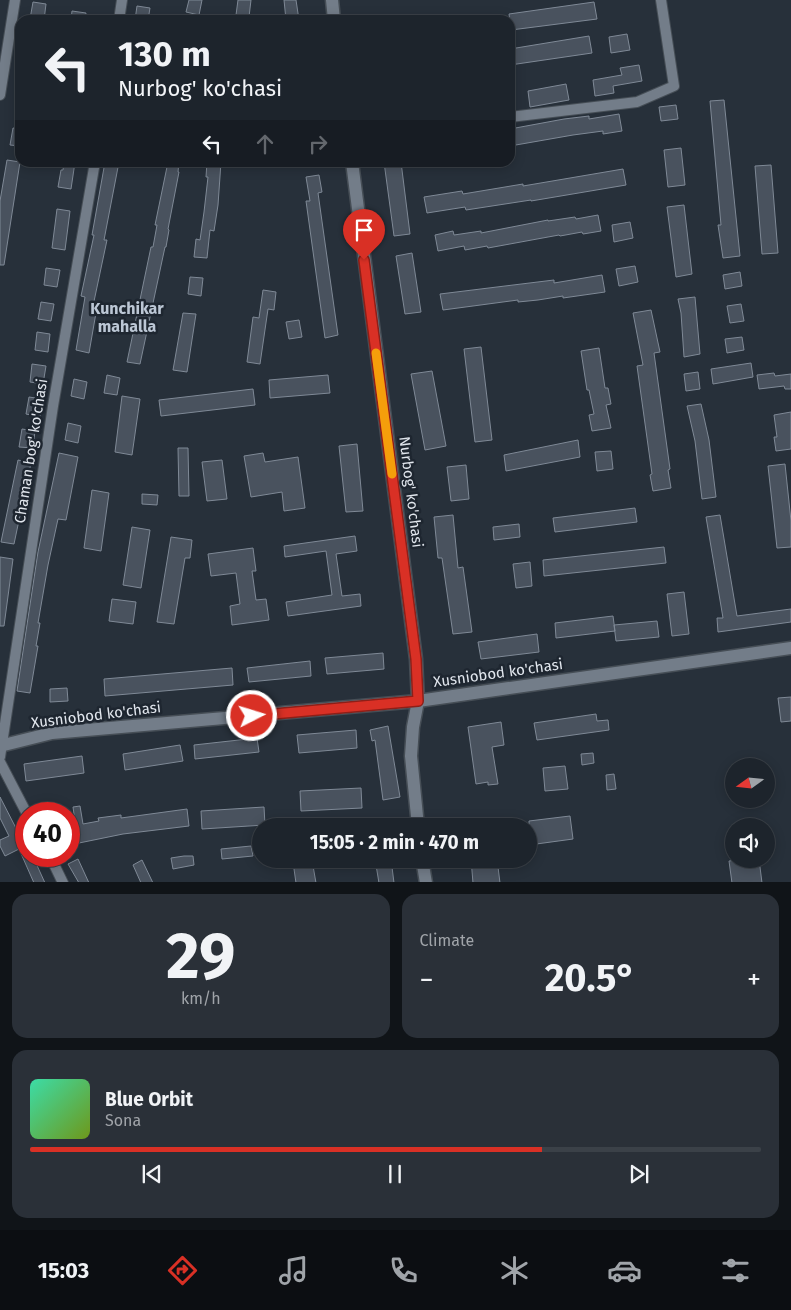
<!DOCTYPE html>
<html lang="en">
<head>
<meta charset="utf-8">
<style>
	:root { --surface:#1d242c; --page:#2a3038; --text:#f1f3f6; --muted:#a0a4a9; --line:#3b4148; --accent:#d93025 }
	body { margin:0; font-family:"Fira Sans",sans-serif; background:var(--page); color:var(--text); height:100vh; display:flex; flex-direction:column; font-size:19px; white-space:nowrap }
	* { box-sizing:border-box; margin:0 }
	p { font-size:16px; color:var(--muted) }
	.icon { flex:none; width:28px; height:28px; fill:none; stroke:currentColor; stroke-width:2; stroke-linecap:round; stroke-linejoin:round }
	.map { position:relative; height:882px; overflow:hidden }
	.panel { display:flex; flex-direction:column; gap:12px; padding:12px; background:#101418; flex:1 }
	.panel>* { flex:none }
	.hud { position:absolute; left:15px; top:15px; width:500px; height:152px; border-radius:15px; box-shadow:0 2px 12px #0003,0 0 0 1px var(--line); background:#1d242c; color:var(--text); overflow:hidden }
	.needle { width:32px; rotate:255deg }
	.fabs { position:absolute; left:725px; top:758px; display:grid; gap:10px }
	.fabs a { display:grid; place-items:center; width:50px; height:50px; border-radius:50%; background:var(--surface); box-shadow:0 2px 12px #0003,0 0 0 1px var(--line); font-size:25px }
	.speed { position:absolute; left:15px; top:802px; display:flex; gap:10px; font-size:25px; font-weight:700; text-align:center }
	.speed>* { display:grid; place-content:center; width:65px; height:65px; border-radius:50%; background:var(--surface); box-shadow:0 2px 12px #0003,0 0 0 1px var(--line); line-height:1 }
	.speed .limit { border:8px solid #d22; background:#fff; color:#111 }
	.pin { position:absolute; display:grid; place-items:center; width:42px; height:42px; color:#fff; margin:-51px -21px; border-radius:50% 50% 50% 0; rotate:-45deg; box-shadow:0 0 5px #0007 }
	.pin .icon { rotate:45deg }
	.me { position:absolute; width:55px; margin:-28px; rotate:85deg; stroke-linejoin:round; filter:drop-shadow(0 0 4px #0008) }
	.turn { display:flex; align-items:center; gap:18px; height:105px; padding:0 20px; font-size:22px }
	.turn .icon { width:65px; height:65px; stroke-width:2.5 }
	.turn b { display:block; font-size:35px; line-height:42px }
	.lanes { display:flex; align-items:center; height:48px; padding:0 20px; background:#0003; justify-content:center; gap:25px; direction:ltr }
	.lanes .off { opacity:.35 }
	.big { font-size:38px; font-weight:700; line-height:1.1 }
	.panel .widget { flex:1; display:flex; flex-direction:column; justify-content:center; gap:8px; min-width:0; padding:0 18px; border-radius:15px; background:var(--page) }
	.panel .dial { align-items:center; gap:0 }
	.dial b { font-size:65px; line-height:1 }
	.song { display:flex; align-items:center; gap:15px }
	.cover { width:60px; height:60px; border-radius:8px; background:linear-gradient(135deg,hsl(160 70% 55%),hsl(80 70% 35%)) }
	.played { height:5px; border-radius:2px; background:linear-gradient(90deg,var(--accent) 70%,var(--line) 70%) }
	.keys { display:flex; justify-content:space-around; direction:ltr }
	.heat { display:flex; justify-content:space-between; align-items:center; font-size:28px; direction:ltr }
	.panel .tiles { flex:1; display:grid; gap:12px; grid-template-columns:1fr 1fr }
	.widget:last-child { grid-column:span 2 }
	.trip { position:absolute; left:252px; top:818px; width:285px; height:50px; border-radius:25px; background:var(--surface); box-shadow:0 2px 12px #0003,0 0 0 1px var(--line); font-weight:700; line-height:50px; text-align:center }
	.tabs { display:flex; height:80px; justify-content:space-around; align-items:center; background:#0c0e12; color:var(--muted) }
	.tabs .icon { width:35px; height:35px }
	.tabs .selected { color:var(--accent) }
	.tabs b { font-size:22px; color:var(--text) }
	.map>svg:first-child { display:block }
	.building { fill:#49525e; stroke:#7f8996 }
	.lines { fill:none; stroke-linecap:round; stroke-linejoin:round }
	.minor-casing { stroke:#464e56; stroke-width:12 }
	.tertiary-casing { stroke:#464e56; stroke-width:15 }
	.minor { stroke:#737d89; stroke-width:10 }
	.tertiary { stroke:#737d89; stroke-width:12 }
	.route-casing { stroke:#8d1f18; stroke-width:12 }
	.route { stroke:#d93025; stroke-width:9 }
	.slow { stroke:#f59e0b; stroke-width:9 }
	.labels { text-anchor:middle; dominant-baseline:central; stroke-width:5; stroke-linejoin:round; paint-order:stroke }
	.street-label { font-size:15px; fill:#e1e6ed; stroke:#1e2630 }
	.neighbourhood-label { font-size:16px; font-weight:bold; fill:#bcc7d5; stroke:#1e2630 }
</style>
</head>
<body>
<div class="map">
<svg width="791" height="883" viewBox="0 0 791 883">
	<rect width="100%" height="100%" fill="#27303a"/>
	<!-- building -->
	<path class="building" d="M189 0H202L199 15 186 12Z
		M238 0H251L249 17 236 15Z
		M284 0H296L299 20H286Z
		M33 2 46 4 44 20 30 19Z
		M594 2 597 19 511 30 509 14Z
		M137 6 150 8 148 20H135Z
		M72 11 86 13 85 20H71Z
		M627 34 630 50 611 53 609 37Z
		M589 36 592 53 510 65V49Z
		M639 65 642 81 613 86 614 93 595 96 593 80 622 75 620 68Z
		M566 84 569 100 530 107 528 91Z
		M724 100 740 256 723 258 718 225H721L710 101Z
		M676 105 678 119 661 121 659 107Z
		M619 114 622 131 603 134V131L573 135 510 146V129L564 119 589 116V119Z
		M13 128 20 129V146L10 145Z
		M681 148 685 185 668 187 664 150Z
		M7 160 20 162 4 265H0V201Z
		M64 162H75L71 189 58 187 61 170H63Z
		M105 162H119L104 240H107L93 306 97 307 89 353 76 350 85 297 81 296 94 235H92Z
		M168 162H179L178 172H179L168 229 169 230 166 247H165L140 364 127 362 151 247H153L157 225H155Z
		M207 162H221L218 205 214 231 210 230 207 258 194 257 196 239 200 240 204 212 208 177H206Z
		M384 162H401L410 234 394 236Z
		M771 165 778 253 762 254 755 166Z
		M623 169 626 185 531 201V200L466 210 465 207 427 213 424 197 462 191 463 194 523 184V186Z
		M319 175 322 192 318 193 338 335 325 338 306 201H310L306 177Z
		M684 205 692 274 676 277 667 207Z
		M57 209 70 211 65 250 52 248Z
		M598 215 601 231 583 234 582 232 560 236 559 235 488 248 487 246 465 250 464 246 438 251 435 235 453 231 454 235 481 231V233L548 220V221L575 217 576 219Z
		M630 222 633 238 614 242 612 225Z
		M412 253 421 312 405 314 396 256Z
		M635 266 638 282 619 286 616 269Z
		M46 268 60 270 57 287 44 285Z
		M740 272 742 286 725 289 723 275Z
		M602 275 605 292 563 298V296L538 300 518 302V300L443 310 440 294 554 280V283Z
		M190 277 203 278 201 296 188 294Z
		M263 290 276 292 274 310 268 309 260 364 247 362 253 317 259 318Z
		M695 297 700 354 684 357 681 313 678 299Z
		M41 302 54 304 51 321 38 319Z
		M741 304 744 321 730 323 727 306Z
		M651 310 660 352 654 353 670 469 668 470 671 488 653 491 650 475 652 474 637 366 643 365 633 313Z
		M183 313 196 314 187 372 173 370Z
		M299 320 302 337 289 339 286 322Z
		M37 332 50 334 48 352 35 350Z
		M742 337 744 350 727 353 725 339Z
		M481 347 492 440 475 442 464 349Z
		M599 348 605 388H608L611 404 606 405 611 428 592 431 589 415 594 414 589 390H587L581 351Z
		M751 363 753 377 713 384 711 369Z
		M32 364 46 366 43 384 30 382Z
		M432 371 446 446 425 450 411 374Z
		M698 372 700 389 686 391 684 374Z
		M774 373 775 376 791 374V389H785L784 386 759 389 757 375Z
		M107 375 120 378 117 395 104 393Z
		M328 375 330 393 270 398 269 380Z
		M74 379 87 382 84 399 71 396Z
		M253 389 255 405 161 416 159 400Z
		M122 396 140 399 132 455 115 452Z
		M29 397 42 399 40 417 26 414Z
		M701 404 709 440 716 497 702 499 695 441 687 406Z
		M791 412V449L776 451 774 437H777L774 415Z
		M68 423 81 426 78 443 65 440Z
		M22 429 35 431 33 448 19 447Z
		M578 440 580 457 506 471 504 455Z
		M357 444 363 511 346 512 339 446Z
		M178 448H188L189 496H179Z
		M611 451 613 469 597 471 595 452Z
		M59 453 78 457 66 520 58 519 48 565 38 623H40L36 646H38L30 693 17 691 38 552Z
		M263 453 265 462 298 457 305 508 284 511 282 492 251 497 244 456Z
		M18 460 31 463 14 544 1 542Z
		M222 460 227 499 207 501 202 462Z
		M785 464 791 521V547L777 548 768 466Z
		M466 465 469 499 451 501 447 467Z
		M92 490 109 493 101 551 84 548Z
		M142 494 158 495 157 505 142 504Z
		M635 508 637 522 555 532 553 518Z
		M453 515 458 568 463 567 472 632 453 634 442 558H438L434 517Z
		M720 515 737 616 791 609V622L718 632 717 618H723L706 517Z
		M519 524 520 537 494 540 493 527Z
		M132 527 150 530 141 588 123 585Z
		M355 536 357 551 336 554 342 596 360 594 361 606 288 616 286 602 332 595 326 551 285 557 284 546Z
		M171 537 192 540 190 558H185L174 624 157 622Z
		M664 547 666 563 544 576 543 560Z
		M253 548 256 571H252L256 600 266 599 269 620 232 625 230 606 240 604 236 573 211 576 208 554Z
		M0 557 13 559 4 626H0Z
		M530 562 532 586 516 588 513 564Z
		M684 592 689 634 672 636 667 594Z
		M112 599 136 602 133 624 109 621Z
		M613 616 615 631 556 638 555 623Z
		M657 621 659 637 616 641 614 625Z
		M537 634 539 652 481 659 478 642Z
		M383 653 384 669 327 674 325 658Z
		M310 661 311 676 249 682 247 668Z
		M232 668 233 685 105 696 104 679Z
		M67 688 68 701 50 702V689Z
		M791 697V721L781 722 778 698Z
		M596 714 597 721 608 720 609 730 537 740 534 723Z
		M501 722 504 745 492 747 498 784 488 785V782L476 784 468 727Z
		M388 726 400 797 383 800 375 740 372 741 370 730Z
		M356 730 357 748 299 753 297 735Z
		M257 738 259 752 195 759 194 745Z
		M180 745 183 761 125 770 123 754Z
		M593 753 594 763 582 765 581 754Z
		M82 756 84 773 26 781 24 764Z
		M565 766 568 789 545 791 543 768Z
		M614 774 616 789 607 790 606 775Z
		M361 788 362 808 301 811 300 791Z
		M0 797 18 832 21 830 26 841V856H43L35 861 45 883H34L19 849 5 856 0 846V840L9 836 0 818Z
		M80 806 83 824 99 821 98 818 121 815V818L187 809 189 826 123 834 79 843 78 839 69 842V823L75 821 73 807Z
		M264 807 265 825 202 829 201 811Z
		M570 816 573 839 529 845V821Z
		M251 846 253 856 222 859 221 849Z
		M184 856H193L194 865 173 869 171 858Z
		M78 859 89 883H79L68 864Z
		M375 859H391L394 883H379Z
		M471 859H497L500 883H473Z
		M746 859H759L762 883H732L729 861Z
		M142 860 153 883H141L133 865Z
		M312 860 316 883H296L293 862Z"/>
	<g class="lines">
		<!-- minor casing -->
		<g class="minor-casing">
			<path id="minor" d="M119 20 122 0
				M0 95 15 0
				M510 117 637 102 674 86 661 0
				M0 757 53 406 95 162
				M0 762 27 814
				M50 856 63 883"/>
		</g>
		<!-- tertiary casing -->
		<g class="tertiary-casing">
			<path id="tertiary" d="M332 0 334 20
				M352 162 416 659 418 701 413 727 411 756 418 826
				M0 746 52 733 418 701 791 648
				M422 859 426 883"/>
		</g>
		<!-- minor -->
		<use href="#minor" class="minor"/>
		<!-- tertiary -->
		<use href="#tertiary" class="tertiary"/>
	</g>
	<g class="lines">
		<!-- route casing -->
		<g class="route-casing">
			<path id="route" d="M252 716 418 701 416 659 364 260"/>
		</g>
		<!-- route -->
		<use href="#route" class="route"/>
		<!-- slow -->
		<path class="slow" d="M376 353 392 474"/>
	</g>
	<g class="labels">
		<!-- street labels -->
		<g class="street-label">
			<text transform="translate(31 451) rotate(-81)">Chaman bog' ko'chasi</text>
			<text transform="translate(411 492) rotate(83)">Nurbog' ko'chasi</text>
			<text transform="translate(498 673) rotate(-8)">Xusniobod ko'chasi</text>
			<text transform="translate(96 715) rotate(-7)">Xusniobod ko'chasi</text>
		</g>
		<!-- neighbourhood labels -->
		<g class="neighbourhood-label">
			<text x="127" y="308">Kunchikar<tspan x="127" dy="18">mahalla</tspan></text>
		</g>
	</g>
</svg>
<div class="fabs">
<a><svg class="needle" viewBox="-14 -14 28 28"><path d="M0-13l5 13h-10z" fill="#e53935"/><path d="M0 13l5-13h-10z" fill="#a0a4a9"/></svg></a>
<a><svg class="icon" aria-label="sound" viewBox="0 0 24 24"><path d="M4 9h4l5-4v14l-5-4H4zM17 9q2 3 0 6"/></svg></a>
</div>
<div class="speed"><div class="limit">40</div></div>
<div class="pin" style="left:364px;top:260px;background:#d93025"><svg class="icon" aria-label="arrive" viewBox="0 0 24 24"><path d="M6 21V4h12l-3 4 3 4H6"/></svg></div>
<svg class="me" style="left:252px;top:716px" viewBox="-20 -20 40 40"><circle r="17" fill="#d93025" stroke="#fff" stroke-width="3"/><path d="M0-11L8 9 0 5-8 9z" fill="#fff"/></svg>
<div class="trip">15:05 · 2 min · 470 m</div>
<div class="hud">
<div class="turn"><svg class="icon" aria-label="left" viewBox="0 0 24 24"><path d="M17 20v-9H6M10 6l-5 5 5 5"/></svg><div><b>130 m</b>Nurbog' ko'chasi</div></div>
<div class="lanes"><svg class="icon" aria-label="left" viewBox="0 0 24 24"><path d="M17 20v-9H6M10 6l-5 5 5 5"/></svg><svg class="icon off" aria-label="ahead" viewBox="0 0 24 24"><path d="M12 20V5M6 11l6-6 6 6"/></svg><svg class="icon off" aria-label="right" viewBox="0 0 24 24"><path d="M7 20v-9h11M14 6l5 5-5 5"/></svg></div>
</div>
</div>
<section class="panel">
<div class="tiles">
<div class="widget dial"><b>29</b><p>km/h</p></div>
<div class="widget"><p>Climate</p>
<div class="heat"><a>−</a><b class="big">20.5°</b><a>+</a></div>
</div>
<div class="widget">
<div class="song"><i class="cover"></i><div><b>Blue Orbit</b><p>Sona</p></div></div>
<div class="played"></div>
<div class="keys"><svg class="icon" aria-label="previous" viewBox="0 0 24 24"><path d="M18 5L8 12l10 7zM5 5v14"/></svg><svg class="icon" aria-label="pause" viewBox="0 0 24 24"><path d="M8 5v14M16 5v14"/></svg><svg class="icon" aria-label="next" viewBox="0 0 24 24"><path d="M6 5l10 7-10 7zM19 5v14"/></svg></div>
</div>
</div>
</section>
<nav class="tabs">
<b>15:03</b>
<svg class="icon selected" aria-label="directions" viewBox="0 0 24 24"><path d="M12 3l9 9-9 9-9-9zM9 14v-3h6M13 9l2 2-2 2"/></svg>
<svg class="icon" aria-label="music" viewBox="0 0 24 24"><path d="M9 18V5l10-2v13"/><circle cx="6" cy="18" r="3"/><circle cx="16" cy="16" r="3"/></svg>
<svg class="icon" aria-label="phone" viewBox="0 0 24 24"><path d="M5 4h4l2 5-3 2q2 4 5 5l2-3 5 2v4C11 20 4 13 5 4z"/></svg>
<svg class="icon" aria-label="climate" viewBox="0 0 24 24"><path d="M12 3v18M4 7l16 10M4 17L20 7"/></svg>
<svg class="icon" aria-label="car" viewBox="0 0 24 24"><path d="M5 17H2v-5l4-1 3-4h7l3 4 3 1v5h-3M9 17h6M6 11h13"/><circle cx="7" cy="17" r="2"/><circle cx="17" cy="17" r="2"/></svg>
<svg class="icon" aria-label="filters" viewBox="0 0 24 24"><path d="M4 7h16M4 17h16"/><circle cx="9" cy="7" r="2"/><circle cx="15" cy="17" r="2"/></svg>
</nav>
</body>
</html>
